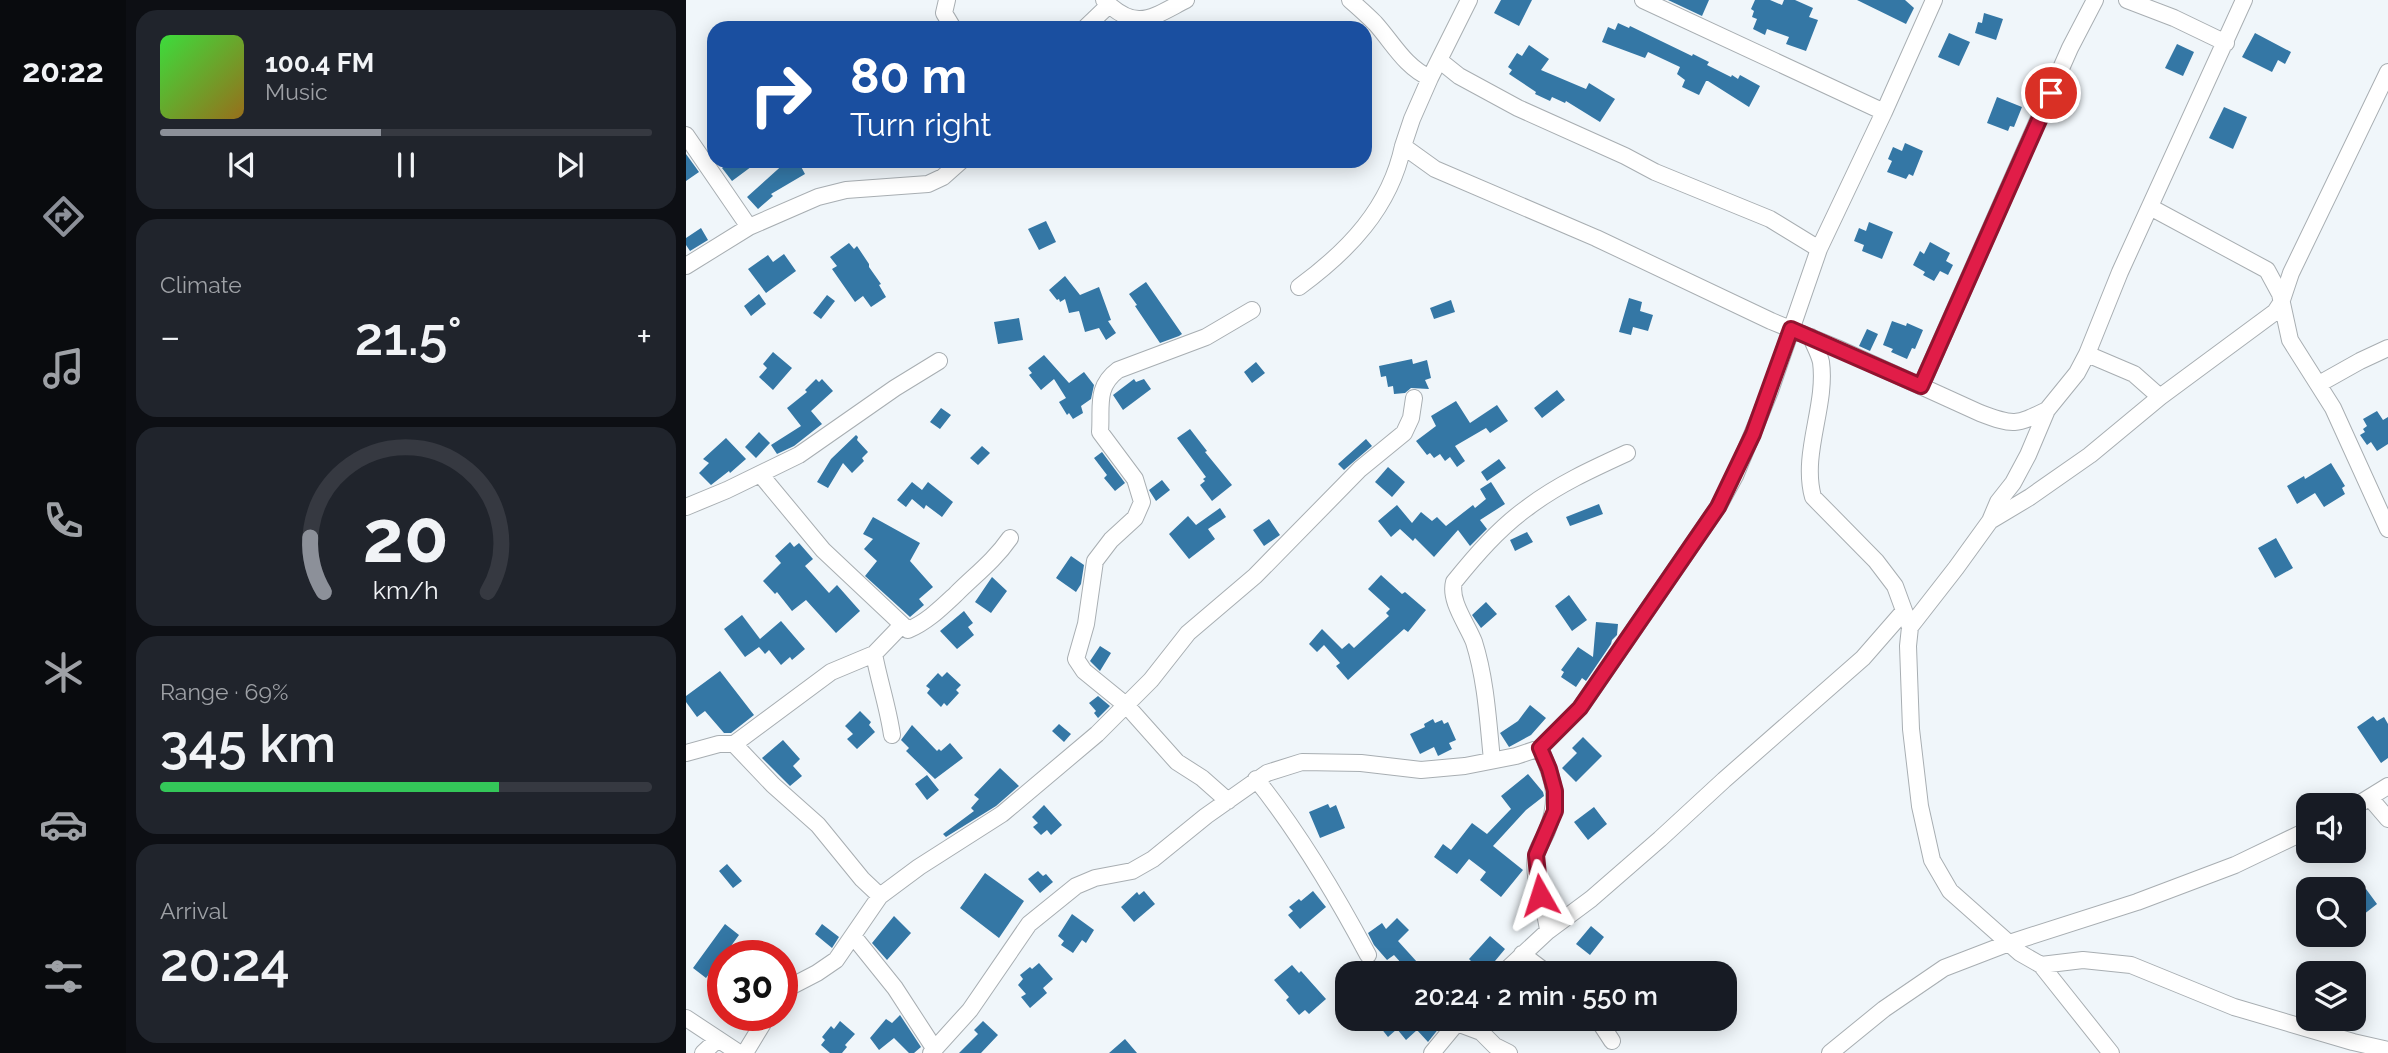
<!DOCTYPE html>
<html lang="en">
<head>
<meta charset="utf-8">
<style>
	:root { --surface:#171b24; --page:#20242c; --text:#f1f3f6; --muted:#9ea1a6; --line:#363941; --accent:#8c9099 }
	body { margin:0; font-family:Raleway,sans-serif; background:var(--page); color:var(--text); height:100vh; display:flex; flex-direction:column; font-size:26px; white-space:nowrap }
	* { box-sizing:border-box; margin:0 }
	p { font-size:23px; color:var(--muted) }
	.icon { flex:none; width:38px; height:38px; fill:none; stroke:currentColor; stroke-width:2; stroke-linecap:round; stroke-linejoin:round }
	.map { position:relative; flex:1; overflow:hidden }
	.panel { display:flex; flex-direction:column; gap:10px; padding:10px; background:#0d0f14; width:560px }
	.panel>* { flex:none }
	.top-card { position:absolute; left:21px; top:21px; width:665px; height:147px; border-radius:21px; box-shadow:0 4px 18px #0003; background:#1a4fa0; color:#fff; overflow:hidden }
	.controls { position:absolute; left:1610px; top:793px; display:grid; gap:14px }
	.controls a { display:grid; place-items:center; width:70px; height:70px; border-radius:14px; background:var(--surface); box-shadow:0 4px 18px #0003; font-size:35px }
	.speed { position:absolute; left:21px; top:940px; display:flex; gap:14px; font-size:35px; font-weight:700; text-align:center }
	.speed>* { display:grid; place-content:center; width:91px; height:91px; border-radius:50%; background:var(--surface); box-shadow:0 4px 18px #0003; line-height:1 }
	.speed .limit { border:10px solid #d22; background:#fff; color:#111 }
	.pin { position:absolute; display:grid; place-items:center; width:60px; height:60px; color:#fff; margin:-30px; border:4px solid #fff; border-radius:50%; box-shadow:0 2px 7px #0007 }
	.me { position:absolute; width:77px; margin:-38px; rotate:354deg; stroke-linejoin:round; filter:drop-shadow(0 0 5px #0008) }
	.turn { display:flex; align-items:center; gap:24px; height:147px; padding:0 28px; font-size:32px }
	.turn .icon { width:91px; height:91px; stroke-width:2.5 }
	.turn b { display:block; font-size:49px; line-height:60px }
	.big { font-size:52px; font-weight:600; line-height:1.1 }
	.panel .card { flex:1; display:flex; flex-direction:column; justify-content:center; gap:10px; min-width:0; padding:0 24px; border-radius:21px; background:var(--page) }
	.panel .dial { align-items:center; gap:0 }
	.dial svg { height:182px; overflow:visible; fill:none; stroke:var(--line); stroke-width:7; stroke-linecap:round; text-anchor:middle }
	.dial text { fill:var(--text); stroke:none }
	.song { display:flex; align-items:center; gap:21px }
	.cover { width:84px; height:84px; border-radius:10px; background:linear-gradient(135deg,hsl(120 70% 55%),hsl(40 70% 35%)) }
	.played { height:7px; border-radius:4px; background:linear-gradient(90deg,var(--accent) 45%,var(--line) 45%) }
	.keys { display:flex; justify-content:space-around; direction:ltr }
	.heat { display:flex; justify-content:space-between; align-items:center; font-size:38px; direction:ltr }
	.charge { height:10px; border-radius:5px; background:linear-gradient(90deg,#34c759 69%,var(--line) 0) }
	.trip { position:absolute; left:649px; top:961px; width:402px; height:70px; border-radius:21px; background:var(--surface); box-shadow:0 4px 18px #0003; font-weight:600; line-height:70px; text-align:center }
	main { display:flex; flex:1; min-height:0 }
	.tab-bar { display:flex; flex-direction:column; width:126px; justify-content:space-around; align-items:center; background:#090b0e; color:var(--muted) }
	.tab-bar .icon { width:49px; height:49px }
	.tab-bar .current { color:var(--accent) }
	.tab-bar b { font-size:32px; color:var(--text) }
	.map>svg:first-child { display:block }
	.building { fill:#3477a5 }
	.lines { fill:none; stroke-linecap:round; stroke-linejoin:round }
	.minor-casing { stroke:#a8aeb2; stroke-width:18 }
	.minor { stroke:#fff; stroke-width:16 }
	.route-casing { stroke:#92132f; stroke-width:18 }
	.route { stroke:#e11d48; stroke-width:12 }
</style>
</head>
<body>
<main>
<nav class="tab-bar">
<b>20:22</b>
<svg class="icon current" aria-label="directions" viewBox="0 0 24 24"><path d="M12 3l9 9-9 9-9-9zM9 14v-3h6M13 9l2 2-2 2"/></svg>
<svg class="icon" aria-label="music" viewBox="0 0 24 24"><path d="M9 18V5l10-2v13"/><circle cx="6" cy="18" r="3"/><circle cx="16" cy="16" r="3"/></svg>
<svg class="icon" aria-label="phone" viewBox="0 0 24 24"><path d="M5 4h4l2 5-3 2q2 4 5 5l2-3 5 2v4C11 20 4 13 5 4z"/></svg>
<svg class="icon" aria-label="climate" viewBox="0 0 24 24"><path d="M12 3v18M4 7l16 10M4 17L20 7"/></svg>
<svg class="icon" aria-label="car" viewBox="0 0 24 24"><path d="M5 17H2v-5l4-1 3-4h7l3 4 3 1v5h-3M9 17h6M6 11h13"/><circle cx="7" cy="17" r="2"/><circle cx="17" cy="17" r="2"/></svg>
<svg class="icon" aria-label="filters" viewBox="0 0 24 24"><path d="M4 7h16M4 17h16"/><circle cx="9" cy="7" r="2"/><circle cx="15" cy="17" r="2"/></svg>
</nav>
<section class="panel">
<div class="card">
<div class="song"><i class="cover"></i><div><b>100.4 FM</b><p>Music</p></div></div>
<div class="played"></div>
<div class="keys"><svg class="icon" aria-label="previous" viewBox="0 0 24 24"><path d="M18 5L8 12l10 7zM5 5v14"/></svg><svg class="icon" aria-label="pause" viewBox="0 0 24 24"><path d="M8 5v14M16 5v14"/></svg><svg class="icon" aria-label="next" viewBox="0 0 24 24"><path d="M6 5l10 7-10 7zM19 5v14"/></svg></div>
</div>
<div class="card"><p>Climate</p>
<div class="heat"><a>−</a><b class="big">21.5°</b><a>+</a></div>
</div>
<div class="card dial"><svg viewBox="0 0 100 80">
<path d="M14 69A42 42 0 1 1 86 69"/>
<path d="M14 69A42 42 0 0 1 8 45" stroke="#8c9099"/>
<text x="50" y="56" font-size="32" font-weight="700">20</text>
<text x="50" y="72" font-size="11">km/h</text>
</svg></div>
<div class="card"><p>Range · 69%</p><b class="big">345 km</b><div class="charge"></div></div>
<div class="card"><p>Arrival</p><b class="big">20:24</b></div>
</section>
<div class="map">
<svg width="1702" height="1053" viewBox="0 0 1702 1053">
	<rect width="100%" height="100%" fill="#f0f6fa"/>
	<!-- building -->
	<path class="building" d="M815 0H846L833 26 808 13Z
		M982 0H1023L1016 16Z
		M1069 0H1084L1096 5 1098 0H1109L1127 8 1123 17 1132 20 1120 51 1100 44 1103 37 1081 29 1079 35 1067 29 1071 19 1066 17 1068 11 1065 9Z
		M1171 0H1219L1228 8 1220 24Z
		M1298 13 1317 19 1310 40 1289 33 1292 22 1296 23Z
		M932 23 943 28 944 26 1006 56 1007 54 1023 62 1021 65 1045 77 1046 75 1052 79 1054 75 1074 86 1063 107 1022 81H1020L1013 95 996 87 999 80 991 74 994 67 962 52 959 58 916 42 922 27 929 30Z
		M1263 33 1284 42 1273 66 1252 57Z
		M1569 33 1605 52 1599 64 1592 60 1586 72 1556 57Z
		M1491 44 1508 52 1497 76 1479 68Z
		M843 45 863 59 855 70 900 89 903 83 929 99 914 122 880 101 879 103 866 97 864 101 849 94 850 92 823 74 826 70 822 67 831 53 836 56Z
		M1311 97 1336 107 1328 127 1324 126 1322 131 1301 123Z
		M1538 107 1561 117 1547 149 1523 138Z
		M1219 143 1237 151 1227 176 1223 174 1220 179 1201 172 1206 161 1202 159 1207 147 1216 151Z
		M0 154 13 172 0 181Z
		M45 161H73L46 181 36 168Z
		M101 161H112L119 174 85 194 87 196 72 209 61 197Z
		M360 221 370 242 353 250 342 229Z
		M1183 222 1207 232 1196 259 1176 251 1178 245 1168 241 1173 228 1180 231Z
		M15 228 22 240 4 251 0 245V238Z
		M1244 242 1264 253 1260 261 1267 265 1262 275 1254 271 1248 281 1237 275 1239 272 1227 265 1234 251 1238 254Z
		M163 243 168 249 171 246 183 264V267L195 284 193 285 200 297 185 307 177 296 169 302 146 269 151 266 144 257Z
		M98 254 110 271 80 293 62 269 82 255 87 262Z
		M379 276 394 295 413 287 425 320 422 321 430 333 420 340 413 328 399 332 393 311 383 313 379 299 374 302 373 299 371 300 363 290Z
		M460 282 496 334 493 336 474 343 449 306 451 305 443 294Z
		M73 294 80 304 65 316 58 306Z
		M141 295 149 301 135 319 127 313Z
		M943 298 956 302 954 311 967 315 962 331 947 327 945 335 933 332Z
		M765 300 769 312 748 319 744 308Z
		M333 318 337 340 312 344 308 322Z
		M1206 321 1220 326 1221 323 1237 330 1229 349 1226 348 1221 359 1205 352 1207 349 1197 345Z
		M1181 329 1192 334 1184 351 1173 346Z
		M87 352 106 368 87 390 73 377 81 368 77 364Z
		M358 355 383 383 398 372 408 385 405 399 395 406 397 413 387 419 383 413 381 415 373 402 380 398 368 379 355 390 343 375 346 373 342 368Z
		M726 359 727 364 741 360 745 378 739 380 743 389 725 388 719 393 708 394 707 386 702 387 700 376 695 377 693 366Z
		M570 362 579 373 566 383 558 372Z
		M130 379 133 382 136 379 147 391 125 411 136 424 108 446 91 454 85 445 115 426 101 408 121 392 119 390Z
		M448 379 450 382 458 379 465 389 437 410 427 395Z
		M871 390 879 400 856 418 848 408Z
		M770 401 784 423 811 405 822 421 804 433 800 428 769 446 779 461 771 467 764 457 759 461 754 454 748 458 744 453 741 455 730 441 750 426 745 416Z
		M255 408 265 415 254 429 244 422Z
		M1691 411 1697 420 1702 417V444L1691 451 1685 442 1681 445 1674 435 1679 432 1677 429 1681 426 1677 419Z
		M504 429 521 451 519 452 546 485 526 501 514 485 519 481 517 479 520 477 491 438Z
		M73 432 84 443 70 458 59 447Z
		M170 435 172 437 171 440 182 452 176 458 178 461 166 473 157 463 142 488 131 482 145 459Z
		M40 438 60 459 44 473 43 471 25 485 13 473 23 463 17 459Z
		M680 439 686 446 658 470 652 464Z
		M296 446 304 453 292 465 284 458Z
		M416 452 439 483 429 491 418 478 421 475 408 458Z
		M813 459 820 468 801 481 795 472Z
		M1645 463 1659 486 1656 488 1659 494 1638 507 1629 493 1611 504 1601 486 1618 476 1619 479Z
		M702 467 719 482 706 497 689 482Z
		M476 480 484 490 470 501 463 490Z
		M226 482 236 490 242 482 267 502 256 517 240 505 238 509 226 499 220 507 211 500Z
		M805 482 819 504 794 520 801 529 784 546 772 530 748 557 729 538 727 541 714 529 705 537 692 521 711 505 726 523 735 512 746 521 751 517 760 526 787 505 789 508 800 499 794 489Z
		M913 504 917 514 884 526 880 517Z
		M534 508 540 517 522 529 529 539 503 559 483 534 502 516 510 525Z
		M187 517 234 543 224 561 247 587 233 599 238 605 224 617 179 576 191 561 178 549 187 539 177 534Z
		M583 519 594 535 578 546 567 530Z
		M841 532 847 542 829 551 824 540Z
		M1590 538 1607 568 1589 578 1572 548Z
		M104 542 108 547 113 543 127 559 119 566 143 593 151 585 174 611 150 633 120 600 106 611 91 592 89 594 77 581 95 563 89 556Z
		M385 556 398 565 395 584 390 592 370 578Z
		M695 575 716 594 719 592 740 610 722 632 718 629 662 680 650 666 654 663 638 645 631 652 623 644 636 629 656 649 663 643 668 648 703 616 700 613 704 609 682 589Z
		M306 577 321 591 305 613 289 602Z
		M883 595 901 620 886 631 869 606Z
		M800 602 811 614 795 628 786 615Z
		M278 611 287 623 282 627 288 635 271 649 254 631Z
		M56 615 74 639 95 621 119 649 106 660 104 657 95 665 83 650 79 654 73 647 59 657 38 629Z
		M910 622 932 624 931 635 926 640 925 644 900 681 896 678 890 687 875 677 878 672 875 670 892 647 907 657Z
		M414 646 425 653 414 671 404 661Z
		M34 671 68 715 45 733H38L19 711 11 717 0 702V696Z
		M261 672 275 685 270 690 273 693 261 706 258 703 255 707 241 693 244 689 240 686 252 673 256 677Z
		M412 696 424 706 412 718 408 713 410 711 403 703Z
		M844 705 860 718 845 735 823 747 814 733 832 721Z
		M174 711 185 722 183 725 189 732 171 749 161 739 167 734 159 726Z
		M1687 716 1691 721 1698 717 1702 724V758L1695 763 1671 727Z
		M747 719 749 723 756 720 758 724 762 722 770 740 763 743 766 749 752 756 748 747 734 754 724 734 739 727 738 724Z
		M373 724 385 734 378 742 366 731Z
		M226 725 251 751 253 749 255 751 264 743 277 758 249 779 220 751 223 748 215 740Z
		M897 737 916 756 890 782 876 768 891 753 886 748Z
		M97 740 114 759 107 766 116 776 104 786 76 758Z
		M314 768 333 786 310 806 260 837 257 834 288 811 285 808 293 799 288 795Z
		M842 774 857 792 858 796 840 810 807 846 837 870 815 897 794 880 800 872 783 859 771 874 748 857 757 844 765 850 786 823 801 834 825 809 815 796Z
		M241 775 253 790 241 800 229 784Z
		M642 804 644 808 650 805 659 828 634 838 623 812Z
		M358 805 376 825 365 835 361 830 355 835 347 827 352 823 346 817Z
		M908 807 921 824 902 840 888 822Z
		M41 864 56 881 47 888 33 871Z
		M352 871 357 876 360 874 367 882 354 893 342 879Z
		M299 873 338 901 313 938 274 908Z
		M1680 889 1691 904 1668 922V899Z
		M458 891 469 904 448 922 435 907 451 892 453 895Z
		M627 891 640 907 614 929 602 915 607 911 603 907 613 899 615 901Z
		M386 914 408 930 400 943 396 940 387 953 375 945 378 941 372 936Z
		M208 916 225 933 201 960 186 943Z
		M711 918 723 930 712 941 741 973H724L708 955 701 960 688 945 682 933 696 923 700 929Z
		M39 924 53 935 45 946 58 956H37V977L27 969 20 978 7 968Z
		M136 924 153 937 146 948 129 934Z
		M905 926 918 937 904 955 890 944Z
		M804 936 819 949 799 973H772L786 962 783 959Z
		M353 963 367 979 357 988 361 993 344 1008 335 997 340 994 332 985 337 979 334 975 344 967 346 969Z
		M606 965 613 973 615 971 640 999 623 1014 619 1010 613 1015 600 1000 603 997 588 980Z
		M214 1015 235 1047 228 1053H223L208 1038 193 1050 184 1038 200 1019 206 1023Z
		M687 1018H761L742 1042 731 1030 720 1040 711 1029 702 1037Z
		M154 1021 169 1034 159 1045 161 1047 156 1053H144L135 1045 139 1040 136 1037 145 1026 148 1029Z
		M297 1021 312 1035 295 1053H273L292 1034 288 1030Z
		M439 1039 451 1053H423Z"/>
	<g class="lines">
		<!-- minor casing -->
		<g class="minor-casing">
			<path id="minor" d="M261 0 258 13 267 28
				M418 0C450 32 465 18 500 0
				M664 0C672 7 681 15 689 23 707 43 719 67 744 78
				M783 0 744 78 726 119 717 146 749 169 910 238 1085 321 1151 348 1294 413C1328 426 1330 425 1361 410
				M957 0 1198 112
				M1441 0 1488 18 1540 43
				M399 28 423 5
				M753 60 773 76 832 108 939 156 969 172 1084 219 1133 249
				M0 135 63 227
				M1464 207 1581 270 1594 294 1604 340 1647 408 1702 529
				M0 266 63 227 132 197 160 190 242 184 257 177 275 161
				M613 287C662 251 704 208 717 146
				M1125 337C1128 345 1133 353 1135 362 1141 406 1115 453 1127 497L1190 561 1209 586 1224 627 1222 646 1225 729 1234 806 1246 860 1264 891 1334 953 1355 965 1397 960 1445 965 1548 1007 1667 1042 1702 1050
				M1401 354 1448 374 1474 397
				M1633 384 1674 361 1702 348
				M1235 386 1384 48 1409 0
				M74 474 137 550 222 630C241 622 255 608 270 594 289 575 308 561 324 538
				M0 507 41 490 113 455 209 388 253 361
				M1304 521 1312 502 1327 483 1342 455 1361 410 1391 373 1401 354 1434 272 1558 0
				M1224 627 1270 568 1304 521 1344 497 1404 455 1474 397 1589 312 1595 303 1605 273 1702 72
				M188 654C193 681 202 707 206 735
				M48 744 87 785 132 825 176 879 194 896
				M854 748C868 780 874 798 861 831 858 839 851 848 850 856 846 881 860 907 862 931
				M0 753 33 744H48L145 672 188 654 215 626
				M806 760C802 721 800 680 788 642 781 624 763 601 768 582 789 556 813 528 841 508 871 485 906 469 941 453
				M570 779C614 834 649 893 682 955
				M1684 798 1702 819
				M542 801 516 778 491 762 441 706 398 671 390 659 400 624 409 561 425 540 449 518 456 502 449 479 414 432C416 407 409 387 432 370L520 337 566 310
				M1668 807 1702 786
				M168 937 209 988 248 1048
				M836 954 861 973
				M1355 965 1425 1053
				M817 973 862 931 905 899 974 839 1038 780 1177 658 1218 611
				M96 996 104 987 131 973 150 960 194 896 233 867 316 814 411 734 465 680 502 633 569 576 674 469 718 433 725 418 728 398
				M0 1018 53 1053
				M911 1018 926 1041
				M771 1023 795 1032 809 1046 823 1053
				M17 1053 32 1039
				M59 1053 82 1015
				M245 1053 284 1010 343 924 390 886 409 878 446 871 467 859 520 816 581 773 616 762 675 763 735 770 779 766 830 756 854 748 894 708 1032 507 1049 476 1084 391 1133 249 1198 112 1248 0
				M746 1053 775 1018
				M1144 1053 1198 1009 1258 968 1323 943 1451 902 1549 865 1622 830"/>
		</g>
		<!-- minor -->
		<use href="#minor" class="minor"/>
	</g>
	<g class="lines">
		<!-- route casing -->
		<g class="route-casing">
			<path id="route" d="M854 895 850 855 869 811V791L863 769 854 748 894 708 1032 507 1067 434 1105 329 1235 386 1365 93"/>
		</g>
		<!-- route -->
		<use href="#route" class="route"/>
	</g>
</svg>
<div class="controls">
<a><svg class="icon" aria-label="sound" viewBox="0 0 24 24"><path d="M4 9h4l5-4v14l-5-4H4zM17 9q2 3 0 6"/></svg></a>
<a><svg class="icon" aria-label="search" viewBox="0 0 24 24"><circle cx="10" cy="10" r="6"/><path d="M15 15l6 6"/></svg></a>
<a><svg class="icon" aria-label="layers" viewBox="0 0 24 24"><path d="M12 4l9 5-9 5-9-5zM3 14l9 5 9-5"/></svg></a>
</div>
<div class="speed"><div class="limit">30</div></div>
<div class="pin" style="left:1365px;top:93px;background:#d93025"><svg class="icon" aria-label="arrive" viewBox="0 0 24 24"><path d="M6 21V4h12l-3 4 3 4H6"/></svg></div>
<svg class="me" style="left:854px;top:895px" viewBox="-20 -20 40 40"><path d="M0-17L14 15 0 8-14 15z" fill="#e11d48" stroke="#fff" stroke-width="4"/></svg>
<div class="trip">20:24 · 2 min · 550 m</div>
<div class="top-card">
<div class="turn"><svg class="icon" aria-label="right" viewBox="0 0 24 24"><path d="M7 20v-9h11M14 6l5 5-5 5"/></svg><div><b>80 m</b>Turn right</div></div>
</div>
</div>
</main>
</body>
</html>
